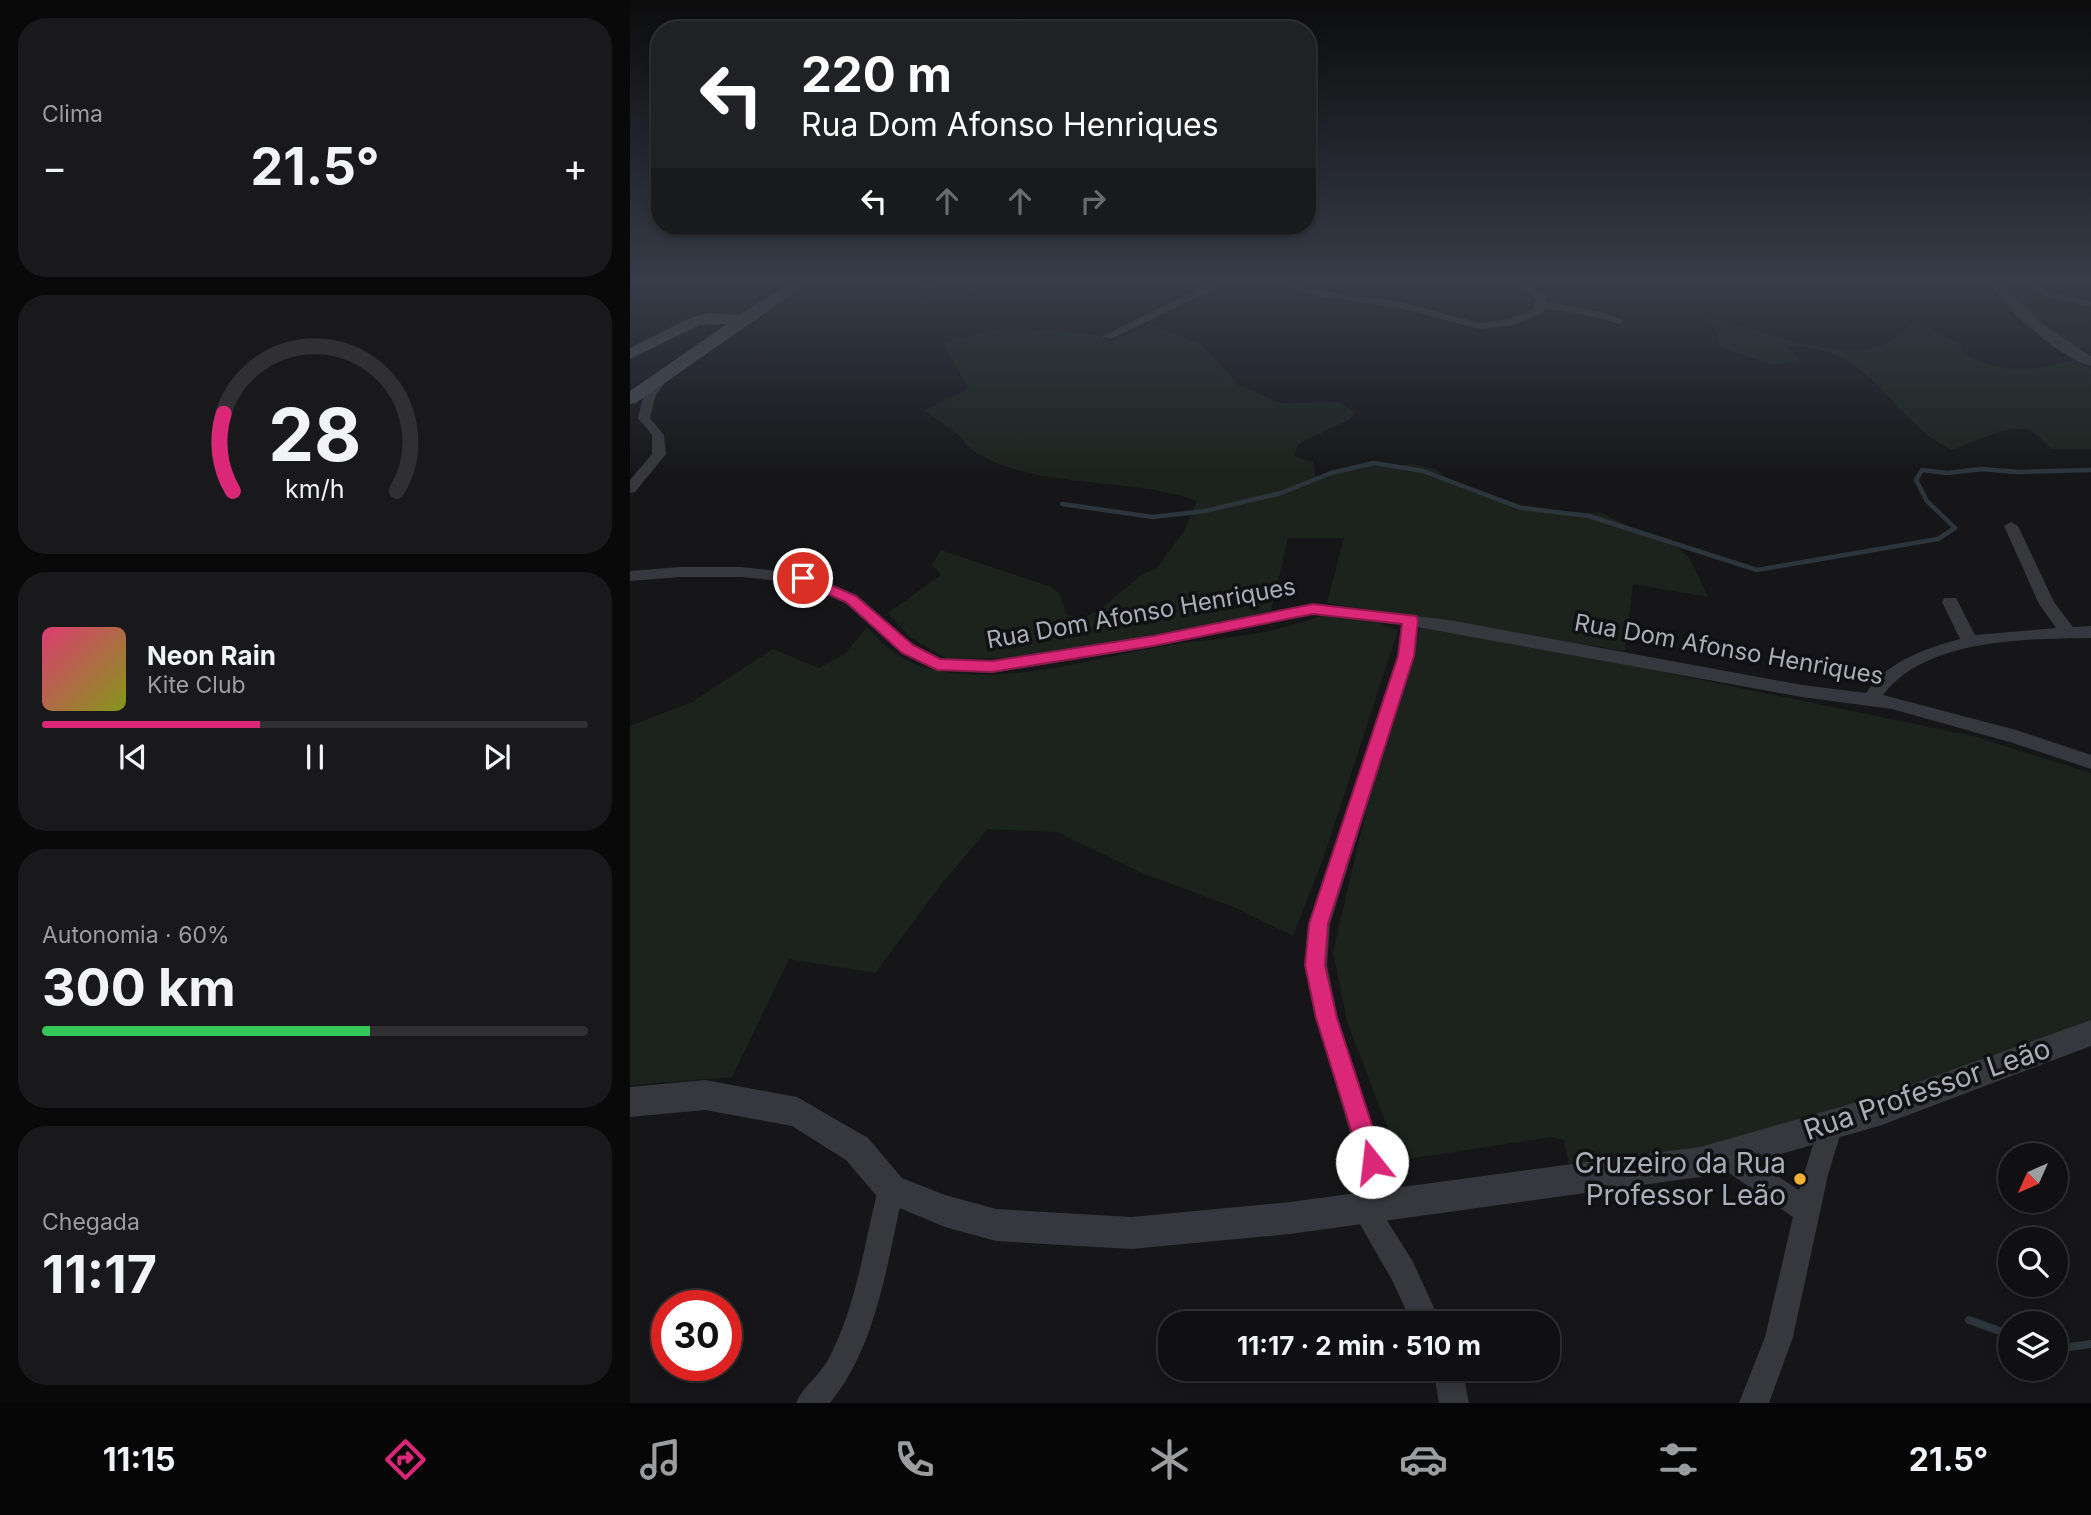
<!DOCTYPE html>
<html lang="pt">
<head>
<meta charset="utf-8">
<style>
	:root { --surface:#101012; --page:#19191b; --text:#f1f3f6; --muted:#9c9d9f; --line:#303032; --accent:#db2777 }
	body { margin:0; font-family:Inter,sans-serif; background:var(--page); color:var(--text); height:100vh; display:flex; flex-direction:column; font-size:26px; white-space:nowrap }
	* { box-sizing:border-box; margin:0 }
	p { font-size:23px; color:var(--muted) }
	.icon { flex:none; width:38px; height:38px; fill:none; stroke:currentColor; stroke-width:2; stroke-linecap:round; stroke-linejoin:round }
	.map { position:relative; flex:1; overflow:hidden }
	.panel { display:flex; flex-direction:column; gap:18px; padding:18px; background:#09090a; width:630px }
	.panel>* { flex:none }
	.top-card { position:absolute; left:21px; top:21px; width:665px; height:214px; border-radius:28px; box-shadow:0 4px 10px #0003,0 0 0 2px var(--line); background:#202124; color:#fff; overflow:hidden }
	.needle { width:46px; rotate:225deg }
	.buttons { position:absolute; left:1368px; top:1143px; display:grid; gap:14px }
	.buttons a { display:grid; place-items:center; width:70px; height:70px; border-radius:50%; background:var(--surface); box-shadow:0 4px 10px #0003,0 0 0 2px var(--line); font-size:35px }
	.speed { position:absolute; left:21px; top:1290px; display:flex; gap:14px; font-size:35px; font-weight:700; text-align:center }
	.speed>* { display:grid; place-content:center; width:91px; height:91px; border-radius:50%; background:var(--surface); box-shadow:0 4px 10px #0003,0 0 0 2px var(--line); line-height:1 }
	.speed .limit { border:10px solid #d22; background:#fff; color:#111 }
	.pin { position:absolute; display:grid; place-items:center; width:60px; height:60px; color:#fff; margin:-30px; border:4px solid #fff; border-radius:50%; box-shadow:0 2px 7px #0007 }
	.me { position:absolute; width:77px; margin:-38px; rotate:344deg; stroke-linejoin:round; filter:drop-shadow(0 0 5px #0008) }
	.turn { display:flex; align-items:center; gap:24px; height:147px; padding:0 35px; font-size:32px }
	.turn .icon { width:91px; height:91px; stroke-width:2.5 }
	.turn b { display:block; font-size:49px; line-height:60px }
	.lanes { display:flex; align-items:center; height:66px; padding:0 35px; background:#0003; justify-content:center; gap:35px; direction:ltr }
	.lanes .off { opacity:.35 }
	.big { font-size:52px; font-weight:700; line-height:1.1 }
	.panel .card { flex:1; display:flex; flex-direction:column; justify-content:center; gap:10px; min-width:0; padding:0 24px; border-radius:28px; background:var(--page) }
	.panel .dial { align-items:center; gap:0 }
	.dial svg { height:182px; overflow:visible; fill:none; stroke:var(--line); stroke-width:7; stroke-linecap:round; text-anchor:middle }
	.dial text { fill:var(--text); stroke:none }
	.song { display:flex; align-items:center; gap:21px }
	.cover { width:84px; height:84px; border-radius:10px; background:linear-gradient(135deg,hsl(340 70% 55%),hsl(70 70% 35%)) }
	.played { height:7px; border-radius:4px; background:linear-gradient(90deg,var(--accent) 40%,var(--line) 40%) }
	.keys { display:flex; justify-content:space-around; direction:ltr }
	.heat { display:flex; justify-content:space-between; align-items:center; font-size:38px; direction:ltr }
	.charge { height:10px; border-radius:5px; background:linear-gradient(90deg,#34c759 60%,var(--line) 0) }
	.trip { position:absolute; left:528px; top:1311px; width:402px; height:70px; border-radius:28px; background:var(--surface); box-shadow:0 4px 10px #0003,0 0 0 2px var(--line); font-weight:700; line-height:70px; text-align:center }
	.tabs { display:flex; height:112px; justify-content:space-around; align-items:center; background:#060607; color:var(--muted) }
	.tabs .icon { width:49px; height:49px }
	.tabs .active { color:var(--accent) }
	.tabs b { font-size:32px; color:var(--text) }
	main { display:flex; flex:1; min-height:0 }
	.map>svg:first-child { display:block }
	.green { fill:#1c231d }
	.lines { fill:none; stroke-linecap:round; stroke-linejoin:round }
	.stream-far1 { stroke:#2c353c; stroke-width:4.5 }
	.stream { stroke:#2c353c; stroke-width:8 }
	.minor { fill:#37383d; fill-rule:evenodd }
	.tertiary { fill:#37383d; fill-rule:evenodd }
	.secondary { fill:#45474d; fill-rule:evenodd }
	.wall { fill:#323236 }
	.shaded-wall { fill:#212124 }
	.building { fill:#3f3f44; stroke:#4f5156; stroke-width:2 }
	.route { fill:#db2777; stroke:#8e194d; stroke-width:2 }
	.poi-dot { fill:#f2b134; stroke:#111113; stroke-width:2.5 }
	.labels { text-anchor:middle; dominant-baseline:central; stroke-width:7; stroke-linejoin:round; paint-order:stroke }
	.street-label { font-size:24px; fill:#a8adb8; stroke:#111113 }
	.near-street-label { font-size:28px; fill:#a8adb8; stroke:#111113 }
	.near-poi-label { font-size:28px; fill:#a8adb8; stroke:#111113; text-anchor:end }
</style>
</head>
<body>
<main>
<section class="panel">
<div class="card"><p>Clima</p>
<div class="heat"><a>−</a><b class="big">21.5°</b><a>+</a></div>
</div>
<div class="card dial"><svg viewBox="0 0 100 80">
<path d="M14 69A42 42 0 1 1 86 69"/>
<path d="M14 69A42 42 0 0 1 10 35" stroke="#db2777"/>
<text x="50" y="56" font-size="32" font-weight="700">28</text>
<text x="50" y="72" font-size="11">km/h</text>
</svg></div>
<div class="card">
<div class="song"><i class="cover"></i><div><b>Neon Rain</b><p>Kite Club</p></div></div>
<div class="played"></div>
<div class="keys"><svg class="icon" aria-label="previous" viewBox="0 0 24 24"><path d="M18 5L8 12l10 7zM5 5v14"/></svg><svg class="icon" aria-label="pause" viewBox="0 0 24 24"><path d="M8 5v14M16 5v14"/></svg><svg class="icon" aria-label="next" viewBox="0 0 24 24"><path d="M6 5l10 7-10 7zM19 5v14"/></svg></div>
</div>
<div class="card"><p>Autonomia · 60%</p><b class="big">300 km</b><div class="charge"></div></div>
<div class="card"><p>Chegada</p><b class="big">11:17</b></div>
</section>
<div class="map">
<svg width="1461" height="1403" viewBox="0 0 1461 1403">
	<rect width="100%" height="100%" fill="#161618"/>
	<!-- green -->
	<path class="green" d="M1370 279H1382L1404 292 1461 306V354L1415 327Z
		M1072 317C1120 325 1201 361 1246 347 1263 343 1273 330 1285 320L1327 342 1336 355 1354 363 1383 370 1409 368 1444 360 1461 369V449H1422C1415 444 1408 435 1401 431 1383 421 1340 444 1322 450 1268 425 1246 359 1183 348 1174 347 1166 345 1157 348L1171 361 1143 365 1089 347C1089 332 1084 325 1072 317Z
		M519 324 571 344 609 385 650 403 708 402 725 412 720 419 668 444 664 456 683 462 686 479 738 464 753 467 782 464 805 469 818 479 838 487 892 505 936 512 972 513 1024 539 1046 546 1060 559 1078 597 1003 584 995 651 697 603 714 538H658L641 611 592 623 384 658 318 659 281 638 258 613 311 575 302 565 311 550 421 587 429 593 436 614 451 619 470 610 511 575 526 569 554 531 567 501C497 476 415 491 348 454 338 449 333 438 324 432 315 424 304 418 294 410L339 389 312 342 377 327 468 335 479 342Z
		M691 616 746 622 768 630 694 856 663 936 604 907 512 873 427 832 358 829 310 886 245 973 159 959 102 1077 0 1085V726L62 702 143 649 189 668 215 654 237 627C254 645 271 662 297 668 374 688 458 659 534 646 567 640 601 639 634 632 653 628 672 622 691 616Z
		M790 627 940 653 1343 736 1461 773V1033L1235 1116 941 1176 934 1140 922 1137 764 1161 758 1129 717 1021 703 952 742 786 773 691Z"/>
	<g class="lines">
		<!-- stream-far1 -->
		<path class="stream-far1" d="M432 504 523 517 575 511 651 493 701 473 744 463 793 471 891 508 959 516 1127 570 1308 539 1325 528 1297 501 1286 480 1292 470 1317 473 1352 469 1388 472 1461 470"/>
		<!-- stream -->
		<path class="stream" d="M1339 1320 1381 1335
			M1426 1349 1461 1344"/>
		<!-- minor -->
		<path class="minor" d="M583 279 658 281 689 290 770 302 850 323 877 320 903 309 906 299 880 279H892L916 296 917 302 973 312 995 321 989 324 970 318 915 308 912 313 883 325 850 329 769 308 688 296 657 287 597 283 481 339 471 337 584 281Z
			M1384 279H1397L1419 291 1461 301V307L1411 295Z
			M27 375 31 376 35 383 26 395 20 418 34 435 36 454 5 492 0 493V480L22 454V435L8 418 14 394 23 383V376Z
			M1381 522 1388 526 1424 602 1443 627 1461 626V638C1397 639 1296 638 1253 695L1386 730 1461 755V769L1383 743 1262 709 1172 697 787 627 784 656 700 924 697 965 708 1018 762 1186 749 1208 782 1260 811 1323H782L762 1280 720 1207 735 1183 686 1018 675 965 678 924 768 656 771 625 683 614 523 647 362 673 307 670 272 653 215 603 170 583 111 577H50L0 581V571L50 567H111L178 574 227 595 284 645 310 658 362 661 523 635 683 604 819 620 1172 685 1236 693C1256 662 1296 648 1330 639L1312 602 1314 598H1326L1345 635 1426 628 1409 604 1374 526Z
			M1201 1113 1210 1116 1213 1125 1198 1175 1163 1337 1139 1403H1109L1135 1337 1163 1217 1086 1164 1082 1155 1086 1146 1095 1142 1169 1190 1192 1116Z
			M261 1176 270 1180 274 1189C257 1261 248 1344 200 1403H166C173 1386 189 1376 198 1360 226 1308 234 1245 248 1189L252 1180Z
			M803 1368H832L839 1403H809Z"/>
		<!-- tertiary -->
		<path class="tertiary" d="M1355 279H1368L1411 323 1461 356V366C1426 357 1376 308 1355 279Z
			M1461 1020V1046L1249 1126 1070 1177 660 1234 501 1249 366 1241 315 1227 250 1200 216 1160 162 1126 75 1110 0 1117V1087L75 1080 167 1097 238 1138 272 1178 315 1195 366 1209 501 1217 660 1202 1070 1147 1249 1096Z"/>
		<!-- secondary -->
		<path class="secondary" d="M167 279H184L6 403 0 404V391L97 324 70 325 0 359V348L60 318 79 313 109 315Z"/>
	</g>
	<!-- wall -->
	<path class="wall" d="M285 279H338L342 294 296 303Z"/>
	<!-- shaded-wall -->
	<path class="shaded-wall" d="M338 279 342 294 296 303 291 288Z"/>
	<!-- building -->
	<path class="building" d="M287 279H336L291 288Z"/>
	<!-- sky -->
	<linearGradient id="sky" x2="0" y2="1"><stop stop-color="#0c0c0d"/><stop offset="0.59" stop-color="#363c48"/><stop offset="1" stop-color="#363c48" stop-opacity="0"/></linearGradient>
	<rect width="1461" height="476" fill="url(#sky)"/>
	<!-- route -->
	<path class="route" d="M173 573 226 596 283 645 310 659 362 661 523 636 683 604 786 616 788 620 784 656 698 924 695 965 707 1018 754 1162 750 1170 742 1174 734 1170 731 1162 686 1018 675 965 679 924 768 656 772 624 683 614 523 646 362 672 307 670 272 653 216 602 168 581V575Z"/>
	<!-- markers -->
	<circle class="poi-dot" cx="1170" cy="1179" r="7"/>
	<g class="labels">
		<!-- street labels -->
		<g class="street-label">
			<text transform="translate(511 613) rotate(-10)">Rua Dom Afonso Henriques</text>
			<text transform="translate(1099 649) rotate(10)">Rua Dom Afonso Henriques</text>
		</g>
		<!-- near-street labels -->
		<g class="near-street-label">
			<text transform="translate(1297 1089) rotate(-19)">Rua Professor Leão</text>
		</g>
		<!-- near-poi labels -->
		<g class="near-poi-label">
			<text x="1156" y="1163">Cruzeiro da Rua<tspan x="1156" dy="32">Professor Leão</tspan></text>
		</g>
	</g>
</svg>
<div class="buttons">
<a><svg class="needle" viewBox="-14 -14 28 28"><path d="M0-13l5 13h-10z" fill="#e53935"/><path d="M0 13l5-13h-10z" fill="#9c9d9f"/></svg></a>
<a><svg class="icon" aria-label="search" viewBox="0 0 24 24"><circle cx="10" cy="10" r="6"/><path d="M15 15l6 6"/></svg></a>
<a><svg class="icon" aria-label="layers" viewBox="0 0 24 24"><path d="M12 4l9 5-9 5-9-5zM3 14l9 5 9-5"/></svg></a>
</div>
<div class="speed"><div class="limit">30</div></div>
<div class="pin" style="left:173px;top:578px;background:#d93025"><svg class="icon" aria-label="arrive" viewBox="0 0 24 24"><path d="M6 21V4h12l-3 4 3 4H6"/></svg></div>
<svg class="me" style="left:742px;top:1162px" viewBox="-20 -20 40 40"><circle r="19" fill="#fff"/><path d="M0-13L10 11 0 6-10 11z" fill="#db2777"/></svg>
<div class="trip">11:17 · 2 min · 510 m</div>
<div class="top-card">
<div class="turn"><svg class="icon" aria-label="left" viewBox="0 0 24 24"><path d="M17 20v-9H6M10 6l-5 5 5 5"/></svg><div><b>220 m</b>Rua Dom Afonso Henriques</div></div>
<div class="lanes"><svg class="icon" aria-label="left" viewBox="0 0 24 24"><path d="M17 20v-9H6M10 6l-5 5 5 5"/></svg><svg class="icon off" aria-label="ahead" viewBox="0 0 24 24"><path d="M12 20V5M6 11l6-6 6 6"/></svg><svg class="icon off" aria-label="ahead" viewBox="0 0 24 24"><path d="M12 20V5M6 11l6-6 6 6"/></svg><svg class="icon off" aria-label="right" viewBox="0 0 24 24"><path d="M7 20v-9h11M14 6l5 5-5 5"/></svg></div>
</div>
</div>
</main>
<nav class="tabs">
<b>11:15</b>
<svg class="icon active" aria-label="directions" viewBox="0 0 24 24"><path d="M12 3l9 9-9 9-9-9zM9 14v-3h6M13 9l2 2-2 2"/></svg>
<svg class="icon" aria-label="music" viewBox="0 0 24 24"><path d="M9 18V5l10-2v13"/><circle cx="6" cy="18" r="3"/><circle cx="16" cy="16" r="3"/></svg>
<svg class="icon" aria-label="phone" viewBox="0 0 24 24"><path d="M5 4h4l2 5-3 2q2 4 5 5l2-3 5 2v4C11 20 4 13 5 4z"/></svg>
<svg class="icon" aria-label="climate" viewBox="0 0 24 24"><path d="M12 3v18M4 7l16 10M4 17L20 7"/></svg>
<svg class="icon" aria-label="car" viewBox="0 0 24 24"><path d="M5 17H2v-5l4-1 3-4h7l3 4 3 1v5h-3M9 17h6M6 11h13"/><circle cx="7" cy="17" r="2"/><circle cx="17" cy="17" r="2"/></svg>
<svg class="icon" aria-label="filters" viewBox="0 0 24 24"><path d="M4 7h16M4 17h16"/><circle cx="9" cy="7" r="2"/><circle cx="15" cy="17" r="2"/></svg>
<b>21.5°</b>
</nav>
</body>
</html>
